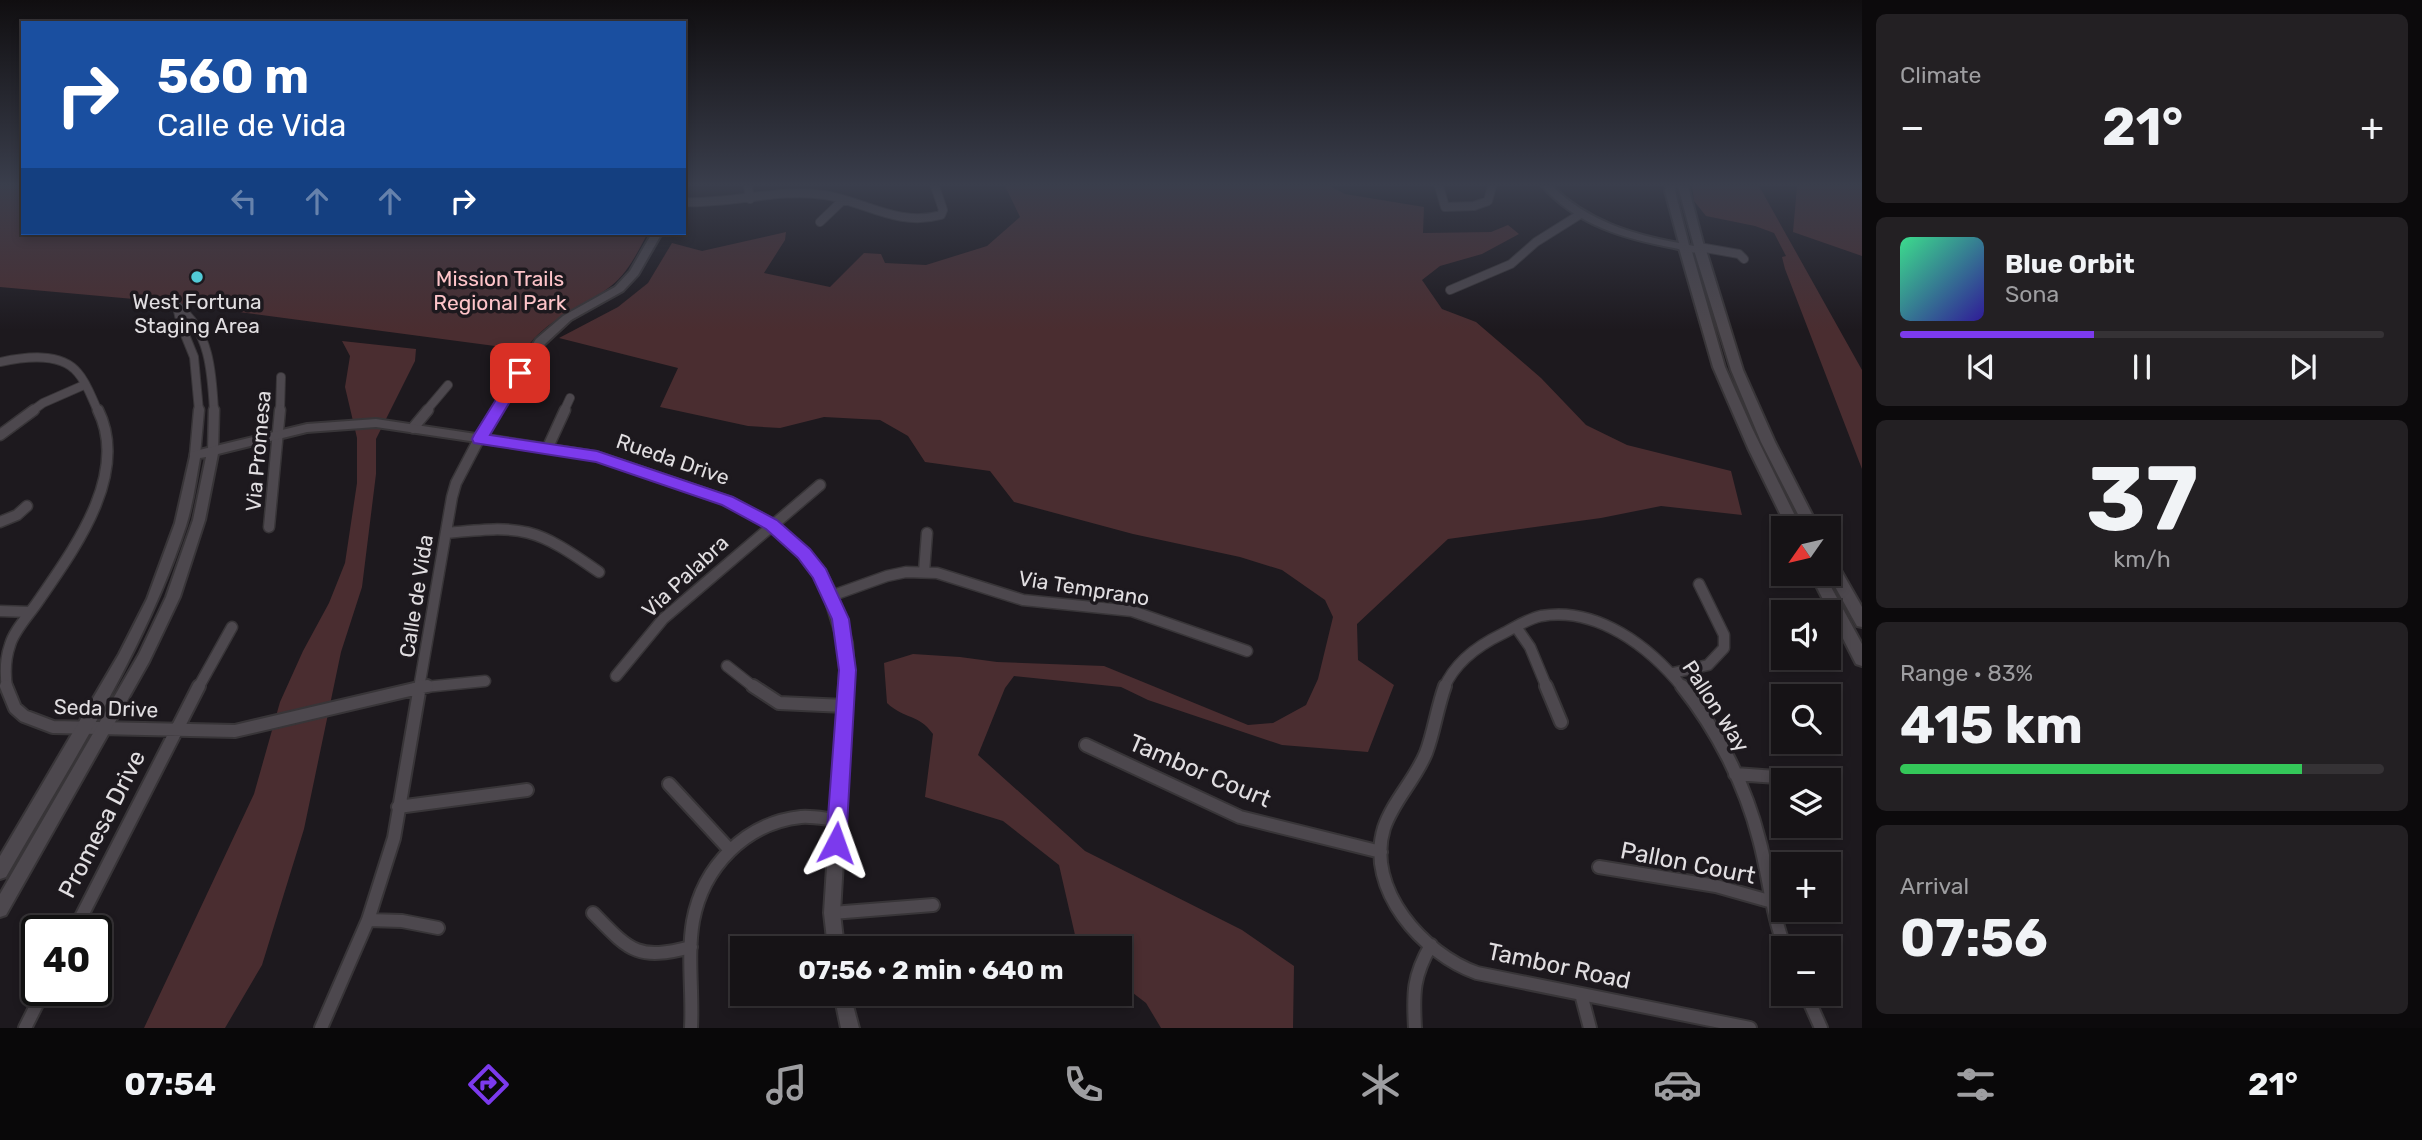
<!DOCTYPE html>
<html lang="en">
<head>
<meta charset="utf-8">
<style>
	:root { --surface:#161316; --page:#232023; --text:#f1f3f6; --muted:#9e9ea1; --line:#353235; --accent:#7c3aed }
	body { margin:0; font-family:Rubik,sans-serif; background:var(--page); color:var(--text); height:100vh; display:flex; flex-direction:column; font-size:26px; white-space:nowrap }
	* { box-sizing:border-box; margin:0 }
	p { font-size:23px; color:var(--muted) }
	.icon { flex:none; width:38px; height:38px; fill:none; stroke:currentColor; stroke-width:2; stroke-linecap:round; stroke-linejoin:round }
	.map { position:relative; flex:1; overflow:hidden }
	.side { display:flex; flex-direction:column; gap:14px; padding:14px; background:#0c0a0c; width:560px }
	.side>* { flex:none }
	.top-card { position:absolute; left:21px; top:21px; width:665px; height:214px; border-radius:0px; box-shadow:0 4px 10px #0003,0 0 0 2px var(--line); background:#1a4fa0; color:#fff; overflow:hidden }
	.needle { width:46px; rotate:236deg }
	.buttons { position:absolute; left:1771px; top:516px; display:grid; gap:14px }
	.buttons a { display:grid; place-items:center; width:70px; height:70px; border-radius:0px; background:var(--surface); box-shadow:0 4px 10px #0003,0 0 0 2px var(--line); font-size:35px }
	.speed { position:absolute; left:21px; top:915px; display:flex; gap:14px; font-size:35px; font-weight:700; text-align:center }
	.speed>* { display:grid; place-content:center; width:91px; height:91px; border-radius:50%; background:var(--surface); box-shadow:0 4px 10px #0003,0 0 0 2px var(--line); line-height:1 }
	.speed .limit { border:4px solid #111; border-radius:10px; background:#fff; color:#111 }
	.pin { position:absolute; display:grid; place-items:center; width:60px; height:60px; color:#fff; margin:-30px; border-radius:14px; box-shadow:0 4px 10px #0006 }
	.me { position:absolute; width:77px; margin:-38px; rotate:4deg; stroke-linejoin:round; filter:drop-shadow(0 0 5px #0008) }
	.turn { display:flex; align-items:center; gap:24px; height:147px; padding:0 21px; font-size:32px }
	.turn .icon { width:91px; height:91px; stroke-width:2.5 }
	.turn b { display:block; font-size:49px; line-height:60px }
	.lanes { display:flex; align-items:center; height:66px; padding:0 21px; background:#0003; justify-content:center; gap:35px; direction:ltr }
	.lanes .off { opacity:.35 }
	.big { font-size:52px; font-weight:700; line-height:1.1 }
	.side .card { flex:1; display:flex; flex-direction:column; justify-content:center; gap:10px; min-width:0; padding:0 24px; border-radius:10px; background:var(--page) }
	.side .dial { align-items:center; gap:0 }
	.dial b { font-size:91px; line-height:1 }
	.song { display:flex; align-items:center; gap:21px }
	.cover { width:84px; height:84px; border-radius:10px; background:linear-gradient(135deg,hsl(150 70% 55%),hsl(250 70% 35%)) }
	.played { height:7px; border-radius:4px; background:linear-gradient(90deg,var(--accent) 40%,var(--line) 40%) }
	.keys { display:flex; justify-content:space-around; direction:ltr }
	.heat { display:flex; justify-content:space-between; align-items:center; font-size:38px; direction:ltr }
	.charge { height:10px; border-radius:5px; background:linear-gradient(90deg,#34c759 83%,var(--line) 0) }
	.trip { position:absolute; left:730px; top:936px; width:402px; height:70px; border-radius:0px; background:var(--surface); box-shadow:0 4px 10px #0003,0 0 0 2px var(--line); font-weight:700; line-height:70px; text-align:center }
	.menu { display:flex; height:112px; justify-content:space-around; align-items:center; background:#090809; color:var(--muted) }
	.menu .icon { width:49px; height:49px }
	.menu .current { color:var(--accent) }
	.menu b { font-size:32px; color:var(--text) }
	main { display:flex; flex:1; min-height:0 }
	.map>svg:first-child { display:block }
	.green { fill:#4a2d30 }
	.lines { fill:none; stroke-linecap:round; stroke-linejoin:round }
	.minor-far2-casing { stroke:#383538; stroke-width:10 }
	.minor-far1-casing { stroke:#383538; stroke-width:13 }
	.minor-casing { stroke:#383538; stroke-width:16 }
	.tertiary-casing { stroke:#383538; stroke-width:4 }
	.secondary-casing { stroke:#383538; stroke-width:4 }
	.minor-far2 { stroke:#4d484e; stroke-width:8 }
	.minor-far1 { stroke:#4d484e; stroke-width:10 }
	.minor { stroke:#4d484e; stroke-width:12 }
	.tertiary { fill:#4d484e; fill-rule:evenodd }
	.secondary { fill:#4d484e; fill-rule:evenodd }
	.route { fill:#7c3aed; stroke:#51269a; stroke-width:2 }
	.poi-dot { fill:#52cbd7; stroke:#1d191e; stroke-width:2.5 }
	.labels { text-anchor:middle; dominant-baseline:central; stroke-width:7; stroke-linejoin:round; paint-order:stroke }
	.park-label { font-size:21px; fill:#fec4c9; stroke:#1d191e }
	.poi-label { font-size:21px; fill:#e1dee1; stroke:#1d191e }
	.street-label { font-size:21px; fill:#e1dee1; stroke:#1d191e }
	.near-street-label { font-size:24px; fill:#e1dee1; stroke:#1d191e }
</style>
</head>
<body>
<main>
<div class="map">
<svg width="1862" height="1028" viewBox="0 0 1862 1028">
	<rect width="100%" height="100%" fill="#1d191e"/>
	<!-- green -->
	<path class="green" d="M0 186H23V233H648C638 251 628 273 611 286 581 309 547 318 525 350L156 301 0 287Z
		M1005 186H1330L1345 194 1424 207 1423 233 1491 232 1508 225 1519 234 1482 254 1440 266 1422 280 1442 309 1476 322 1541 378 1586 425 1627 445 1731 471 1742 515 1661 506 1601 518 1448 539 1357 624 1358 660 1394 685 1368 752 1282 745 1148 700 1121 687 1014 676 1005 688 978 755 1085 851 1242 930 1294 966 1293 1028H1161L1146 1003 1120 983V948H1078L1059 865 1003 821 925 797 933 734C918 713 905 720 887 703L884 663 913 654 960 657 997 662 1104 666 1248 725 1273 723 1306 705 1318 679 1333 617 1325 600 1282 570 1240 557 1133 534 1014 502 990 471 925 462 908 436 880 420 824 417 780 428 748 426 660 407 678 368 559 338 618 307 648 283 672 243 702 251 786 232 785 240 764 273 830 287 864 253 881 254 885 263 926 265 987 246 1020 217Z
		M1692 186H1759L1862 370V469L1785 269 1782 257 1786 256 1774 233 1755 226 1706 216 1694 201Z
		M1797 186H1862V256L1793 232Z
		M342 341 416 349 415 361 376 439V474L362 587 341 652 304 829 262 965 225 1028H144L254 794 280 702 303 651 329 603 345 563 357 483V438L345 387 350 356Z"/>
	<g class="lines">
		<!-- minor-far2 casing -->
		<g class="minor-far2-casing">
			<path id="minor-far2" d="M748 186 750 199
				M1439 186 1445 207 1474 206 1488 201 1492 186
				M684 202C731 204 779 188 825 195 866 202 898 227 941 215L943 210 935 186
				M820 222 843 200
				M1699 247 1739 254 1744 259
				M1450 290 1511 264 1536 242 1579 215
				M0 362C23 357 61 351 78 373 87 383 92 399 98 411
				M32 411 43 403 84 385
				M199 411 194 357 181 325 177 306C210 330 212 374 214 411
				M280 411 281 377
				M426 411 448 385
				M564 411 570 398"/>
		</g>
		<!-- minor-far1 casing -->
		<g class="minor-far1-casing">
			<path id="minor-far1" d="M413 428 428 410
				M0 435 34 410
				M548 447 565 410
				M213 451 214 410
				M195 455 199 410
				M0 522 17 515 27 506
				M269 527 280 410
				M446 533C524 525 535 527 599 572
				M924 572 927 533
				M831 596 887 576 906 572 937 573 1023 600 1132 611 1247 651
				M0 611 30 612
				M1516 627 1530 647 1547 688
				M727 666 755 688
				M1673 673 1708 665 1724 648V635L1699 584
				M616 676 663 619 820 485
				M7 688C5 674 5 659 10 645 14 630 30 614 39 600 74 549 130 474 98 410
				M198 688 232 627
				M415 688 485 681
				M419 688 452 497 456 483 479 439
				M1444 688C1455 662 1477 646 1502 634 1514 628 1527 619 1541 616 1597 606 1650 647 1683 688"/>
		</g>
		<!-- minor casing -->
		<g class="minor-casing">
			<path id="minor" d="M6 686 15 708 24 716 53 727 235 731 427 686
				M753 686 779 703 845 706
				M1445 686C1437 708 1434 732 1426 753 1415 780 1393 801 1384 828 1365 889 1423 954 1477 973L1750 1028
				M1546 686 1561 722
				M1682 686C1717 730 1745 784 1759 839 1769 875 1771 912 1785 948
				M1086 745 1240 817 1381 852
				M1735 774 1789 778
				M669 784 729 849
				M398 807 527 790
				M1599 867 1716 886 1769 901
				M593 913C630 951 637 961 691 947
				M832 913 933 905
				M368 920 402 921 438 928
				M74 931 199 686
				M1581 994 1590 1028
				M1806 994 1821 1028
				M25 1028 44 990
				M321 1028 368 920 394 838 420 686
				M691 1028C693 993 687 956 693 921 703 867 745 823 801 817 813 816 826 819 838 820
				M1415 1028C1413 993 1413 976 1431 945"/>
		</g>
		<!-- tertiary casing -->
		<g class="tertiary-casing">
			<path id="tertiary" d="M1542 186H1552C1588 221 1631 234 1679 243L1665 191 1666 186H1676L1675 191 1689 245 1694 246 1678 186H1688L1705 250C1697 256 1684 250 1674 248 1625 239 1576 225 1542 186Z
				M652 233H662L638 275 623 291 571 320 544 345 487 435 597 452 732 498 776 521 808 550 825 570 838 596 852 642 854 670 840 913 844 948H828L824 913 840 670 838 642 824 596 815 578 800 558 768 527 724 504 596 460 376 427 307 432 218 454 205 520 180 597 149 662 6 915 0 917V894L139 654 166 597 193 520 206 457 200 458C196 480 193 504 186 526 145 651 71 763 6 877L0 879V856L119 654 147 599 175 523 191 452 307 424 376 419 476 434 536 339 563 316 615 287 630 271Z
				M834 994H850L859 1028H841Z"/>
		</g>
		<!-- secondary casing -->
		<g class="secondary-casing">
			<path id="secondary" d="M1685 245 1691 248 1725 367 1752 428 1801 528H1787L1748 448 1713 367 1679 248Z
				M1700 247 1706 250 1743 370 1775 442 1819 528H1805L1761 442 1731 370 1694 250Z
				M1829 556 1834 558 1862 607V627L1857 626 1828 574Z
				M1810 574H1824L1862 644V666L1856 664Z"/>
		</g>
		<!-- minor-far2 -->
		<use href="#minor-far2" class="minor-far2"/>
		<!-- minor-far1 -->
		<use href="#minor-far1" class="minor-far1"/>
		<!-- minor -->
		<use href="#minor" class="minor"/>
		<!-- tertiary -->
		<use href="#tertiary" class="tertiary"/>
		<!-- secondary -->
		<use href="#secondary" class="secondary"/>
	</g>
	<!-- sky -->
	<linearGradient id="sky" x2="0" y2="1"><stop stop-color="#100e10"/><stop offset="0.56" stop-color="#3a3e4c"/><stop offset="1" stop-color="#3a3e4c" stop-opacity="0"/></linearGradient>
	<rect width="1862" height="330" fill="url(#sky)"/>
	<!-- route -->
	<path class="route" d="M520 368 527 373 490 435 597 451 733 497 777 520 810 549 826 569 849 619 856 670 846 843 843 850 836 853 829 850 826 843 839 670 832 619 813 578 798 558 766 529 722 505 596 462 474 443 472 439 474 435 515 369Z"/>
	<!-- markers -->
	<circle class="poi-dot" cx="197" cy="277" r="7"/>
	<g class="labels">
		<!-- park labels -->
		<g class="park-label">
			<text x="500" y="278">Mission Trails<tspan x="500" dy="24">Regional Park</tspan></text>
		</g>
		<!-- poi labels -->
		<g class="poi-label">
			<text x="197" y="301">West Fortuna<tspan x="197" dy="24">Staging Area</tspan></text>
		</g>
		<!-- street labels -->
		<g class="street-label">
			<text transform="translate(258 451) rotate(-85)">Via Promesa</text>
			<text transform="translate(673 459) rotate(19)">Rueda Drive</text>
			<text transform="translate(685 576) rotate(-43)">Via Palabra</text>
			<text transform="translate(1084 588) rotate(9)">Via Temprano</text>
			<text transform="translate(416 596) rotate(-81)">Calle de Vida</text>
			<text transform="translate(1716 706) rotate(57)">Pallon Way</text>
			<text transform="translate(106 708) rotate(2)">Seda Drive</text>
		</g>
		<!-- near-street labels -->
		<g class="near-street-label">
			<text transform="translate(1200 771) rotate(23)">Tambor Court</text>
			<text transform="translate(102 824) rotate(-63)">Promesa Drive</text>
			<text transform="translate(1688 863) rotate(11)">Pallon Court</text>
			<text transform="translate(1559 966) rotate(12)">Tambor Road</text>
		</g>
	</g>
</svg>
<div class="buttons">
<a><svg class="needle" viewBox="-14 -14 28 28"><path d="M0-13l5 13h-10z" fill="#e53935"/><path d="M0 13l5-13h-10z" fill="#9e9ea1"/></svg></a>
<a><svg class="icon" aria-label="sound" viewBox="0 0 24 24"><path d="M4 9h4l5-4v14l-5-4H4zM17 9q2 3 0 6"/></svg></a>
<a><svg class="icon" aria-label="search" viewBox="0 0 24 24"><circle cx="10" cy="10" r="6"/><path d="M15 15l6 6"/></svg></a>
<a><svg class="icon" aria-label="layers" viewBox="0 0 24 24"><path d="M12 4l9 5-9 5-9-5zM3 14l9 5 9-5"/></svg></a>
<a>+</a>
<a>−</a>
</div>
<div class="speed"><div class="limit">40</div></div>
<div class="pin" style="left:520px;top:373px;background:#d93025"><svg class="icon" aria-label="arrive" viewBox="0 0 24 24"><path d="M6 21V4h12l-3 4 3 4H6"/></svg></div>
<svg class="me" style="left:836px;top:843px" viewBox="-20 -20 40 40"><path d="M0-17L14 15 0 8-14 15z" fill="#7c3aed" stroke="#fff" stroke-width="4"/></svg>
<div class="trip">07:56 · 2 min · 640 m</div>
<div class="top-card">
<div class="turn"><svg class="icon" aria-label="right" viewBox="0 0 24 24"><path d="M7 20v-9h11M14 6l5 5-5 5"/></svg><div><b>560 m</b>Calle de Vida</div></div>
<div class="lanes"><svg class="icon off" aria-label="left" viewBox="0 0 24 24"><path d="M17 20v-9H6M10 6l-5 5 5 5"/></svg><svg class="icon off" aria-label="ahead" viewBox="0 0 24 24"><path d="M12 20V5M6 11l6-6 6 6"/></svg><svg class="icon off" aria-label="ahead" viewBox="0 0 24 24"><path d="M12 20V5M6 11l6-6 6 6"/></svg><svg class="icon" aria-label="right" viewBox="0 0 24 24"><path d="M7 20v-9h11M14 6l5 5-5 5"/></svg></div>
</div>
</div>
<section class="side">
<div class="card"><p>Climate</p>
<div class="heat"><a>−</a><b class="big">21°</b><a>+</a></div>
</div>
<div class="card">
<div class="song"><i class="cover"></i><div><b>Blue Orbit</b><p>Sona</p></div></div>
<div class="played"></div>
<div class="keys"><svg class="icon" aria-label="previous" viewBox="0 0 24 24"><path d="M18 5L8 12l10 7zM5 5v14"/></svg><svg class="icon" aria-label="pause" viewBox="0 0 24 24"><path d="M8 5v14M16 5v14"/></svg><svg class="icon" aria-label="next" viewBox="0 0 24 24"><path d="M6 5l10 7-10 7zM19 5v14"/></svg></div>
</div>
<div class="card dial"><b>37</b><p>km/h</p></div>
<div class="card"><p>Range · 83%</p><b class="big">415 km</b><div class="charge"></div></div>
<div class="card"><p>Arrival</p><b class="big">07:56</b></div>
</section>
</main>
<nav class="menu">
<b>07:54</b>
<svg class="icon current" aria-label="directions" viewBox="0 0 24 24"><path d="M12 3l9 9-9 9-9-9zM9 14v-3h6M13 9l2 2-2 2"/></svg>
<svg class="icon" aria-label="music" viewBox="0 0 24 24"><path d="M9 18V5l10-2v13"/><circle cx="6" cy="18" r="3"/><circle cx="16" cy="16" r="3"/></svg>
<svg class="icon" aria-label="phone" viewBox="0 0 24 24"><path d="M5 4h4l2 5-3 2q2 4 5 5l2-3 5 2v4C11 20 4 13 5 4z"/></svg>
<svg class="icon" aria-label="climate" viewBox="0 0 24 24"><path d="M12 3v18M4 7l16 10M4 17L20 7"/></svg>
<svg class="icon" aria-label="car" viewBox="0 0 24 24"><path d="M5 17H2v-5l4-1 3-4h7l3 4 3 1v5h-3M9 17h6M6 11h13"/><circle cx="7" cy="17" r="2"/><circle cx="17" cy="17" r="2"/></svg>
<svg class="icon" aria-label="filters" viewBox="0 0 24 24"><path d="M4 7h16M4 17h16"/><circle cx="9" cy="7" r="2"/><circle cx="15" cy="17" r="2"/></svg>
<b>21°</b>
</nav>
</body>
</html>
